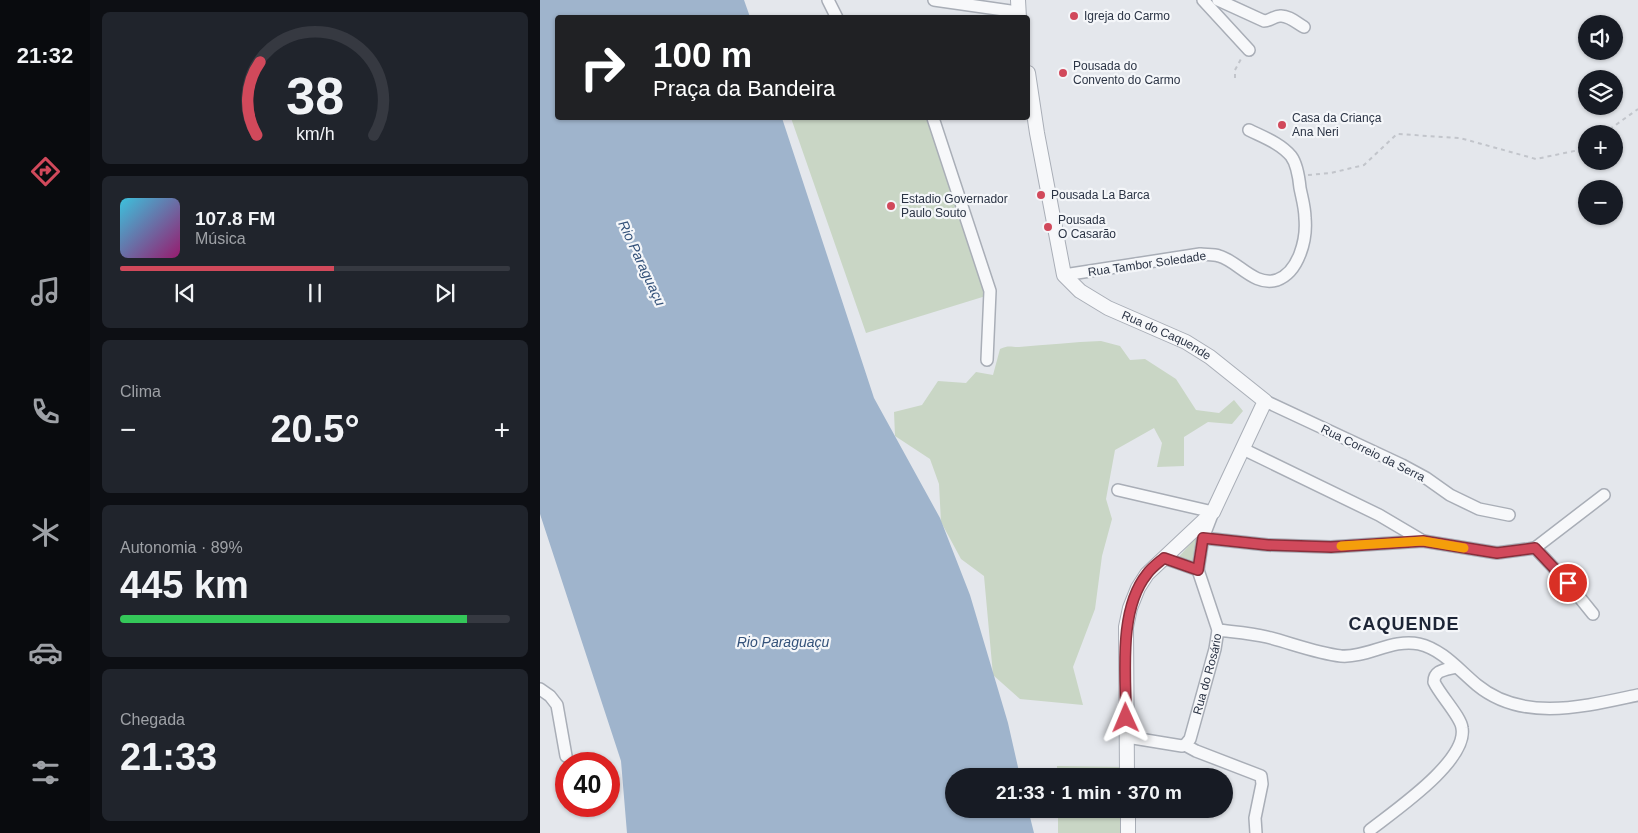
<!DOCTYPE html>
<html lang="pt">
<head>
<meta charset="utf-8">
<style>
	:root { --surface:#171b24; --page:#20242c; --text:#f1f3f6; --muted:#9ea1a6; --line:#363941; --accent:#d1495b }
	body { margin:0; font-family:Arial,sans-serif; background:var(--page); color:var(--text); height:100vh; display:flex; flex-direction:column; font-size:19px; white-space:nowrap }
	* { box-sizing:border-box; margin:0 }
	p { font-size:16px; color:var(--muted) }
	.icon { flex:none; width:28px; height:28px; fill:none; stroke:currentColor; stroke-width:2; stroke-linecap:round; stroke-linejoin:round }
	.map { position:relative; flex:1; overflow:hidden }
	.details { display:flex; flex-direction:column; gap:12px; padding:12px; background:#0d0f14; width:450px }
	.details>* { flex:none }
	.guide { position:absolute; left:15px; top:15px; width:475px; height:105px; border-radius:5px; box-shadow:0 1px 4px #0004; background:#202124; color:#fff; overflow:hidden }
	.buttons { position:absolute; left:1038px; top:15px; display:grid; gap:10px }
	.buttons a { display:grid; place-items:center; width:45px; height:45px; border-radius:50%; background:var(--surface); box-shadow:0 1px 4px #0004; font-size:25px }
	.speed { position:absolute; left:15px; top:752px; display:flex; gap:10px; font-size:25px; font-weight:700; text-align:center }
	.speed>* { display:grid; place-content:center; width:65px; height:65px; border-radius:50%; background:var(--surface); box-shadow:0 1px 4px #0004; line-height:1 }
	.speed .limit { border:8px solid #d22; background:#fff; color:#111 }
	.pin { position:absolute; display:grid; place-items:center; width:42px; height:42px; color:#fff; margin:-21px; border:2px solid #fff; border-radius:50%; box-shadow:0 1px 5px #0007 }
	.me { position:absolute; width:55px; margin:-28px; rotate:359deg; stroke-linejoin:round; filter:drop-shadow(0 0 4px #0008) }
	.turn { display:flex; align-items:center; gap:18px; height:105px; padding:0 15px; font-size:22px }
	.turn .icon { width:65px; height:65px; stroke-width:2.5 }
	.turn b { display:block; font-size:35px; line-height:42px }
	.big { font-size:38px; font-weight:700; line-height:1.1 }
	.details .tile { flex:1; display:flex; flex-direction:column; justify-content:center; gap:8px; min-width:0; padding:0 18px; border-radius:8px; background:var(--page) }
	.details .dial { align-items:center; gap:0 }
	.dial svg { height:130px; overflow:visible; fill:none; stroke:var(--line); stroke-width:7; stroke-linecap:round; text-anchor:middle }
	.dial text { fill:var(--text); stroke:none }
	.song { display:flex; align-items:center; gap:15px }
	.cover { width:60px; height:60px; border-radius:8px; background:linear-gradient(135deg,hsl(190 70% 55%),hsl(320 70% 35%)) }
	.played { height:5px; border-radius:2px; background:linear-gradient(90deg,var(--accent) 55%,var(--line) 55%) }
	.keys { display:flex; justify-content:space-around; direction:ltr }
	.heat { display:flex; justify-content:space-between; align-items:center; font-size:28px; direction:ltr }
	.charge { height:8px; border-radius:4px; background:linear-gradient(90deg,#34c759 89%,var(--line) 0) }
	.trip { position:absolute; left:405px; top:768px; width:288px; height:50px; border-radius:25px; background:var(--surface); box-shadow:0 1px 4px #0004; font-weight:700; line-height:50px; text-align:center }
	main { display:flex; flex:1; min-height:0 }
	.tabs { display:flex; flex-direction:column; width:90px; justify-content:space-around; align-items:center; background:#090b0e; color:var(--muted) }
	.tabs .icon { width:35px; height:35px }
	.tabs .selected { color:var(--accent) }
	.tabs b { font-size:22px; color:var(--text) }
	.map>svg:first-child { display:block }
	.green { fill:#c9d6c5 }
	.water { fill:#9fb4cc }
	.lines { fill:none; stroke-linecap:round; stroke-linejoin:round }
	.minor-casing { stroke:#a9aeb7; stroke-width:14 }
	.tertiary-casing { stroke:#a9aeb7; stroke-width:16 }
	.path { stroke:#c2c5cb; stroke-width:2; stroke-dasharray:4 4; stroke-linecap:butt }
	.minor { stroke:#f7f8fa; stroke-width:11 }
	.tertiary { stroke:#f7f8fa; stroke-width:14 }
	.route-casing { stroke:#882f3b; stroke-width:12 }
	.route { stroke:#d1495b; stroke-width:9 }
	.slow { stroke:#f59e0b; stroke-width:9 }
	.poi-dot { fill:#d1495b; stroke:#f4f6f9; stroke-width:2 }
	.labels { text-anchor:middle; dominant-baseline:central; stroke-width:4.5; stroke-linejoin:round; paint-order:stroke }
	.poi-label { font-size:12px; fill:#2b3445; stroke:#f4f6f9; text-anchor:start }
	.street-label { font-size:12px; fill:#2b3445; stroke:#f4f6f9 }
	.water-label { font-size:14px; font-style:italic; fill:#34527a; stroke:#f4f6f9 }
	.district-label { font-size:18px; font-weight:bold; letter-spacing:1px; fill:#1d2536; stroke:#f4f6f9 }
</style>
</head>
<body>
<main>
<nav class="tabs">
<b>21:32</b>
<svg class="icon selected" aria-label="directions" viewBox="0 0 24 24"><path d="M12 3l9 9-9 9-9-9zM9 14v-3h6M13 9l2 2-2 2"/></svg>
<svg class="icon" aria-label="music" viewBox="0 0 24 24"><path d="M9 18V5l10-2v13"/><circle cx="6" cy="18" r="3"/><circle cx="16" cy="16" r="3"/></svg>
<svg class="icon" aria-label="phone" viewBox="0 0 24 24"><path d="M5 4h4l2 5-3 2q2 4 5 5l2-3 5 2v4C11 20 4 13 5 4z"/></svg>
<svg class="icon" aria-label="climate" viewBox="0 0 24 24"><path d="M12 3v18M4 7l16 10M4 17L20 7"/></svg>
<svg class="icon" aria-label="car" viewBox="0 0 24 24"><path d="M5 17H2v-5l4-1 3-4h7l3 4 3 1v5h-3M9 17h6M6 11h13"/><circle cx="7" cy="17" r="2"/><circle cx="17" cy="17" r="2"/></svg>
<svg class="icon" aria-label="filters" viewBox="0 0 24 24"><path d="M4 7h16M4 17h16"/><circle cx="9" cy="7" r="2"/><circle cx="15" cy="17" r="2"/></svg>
</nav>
<section class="details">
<div class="tile dial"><svg viewBox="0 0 100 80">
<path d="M14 69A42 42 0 1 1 86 69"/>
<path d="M14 69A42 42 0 0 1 16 24" stroke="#d1495b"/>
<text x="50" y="56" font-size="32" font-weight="700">38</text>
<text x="50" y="72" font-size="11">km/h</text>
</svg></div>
<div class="tile">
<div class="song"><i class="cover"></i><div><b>107.8 FM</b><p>Música</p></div></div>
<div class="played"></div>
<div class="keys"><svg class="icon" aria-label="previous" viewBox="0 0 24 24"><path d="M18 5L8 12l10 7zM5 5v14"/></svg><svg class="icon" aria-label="pause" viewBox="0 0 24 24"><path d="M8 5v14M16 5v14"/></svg><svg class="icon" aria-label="next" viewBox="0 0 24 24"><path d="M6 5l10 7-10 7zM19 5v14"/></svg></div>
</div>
<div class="tile"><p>Clima</p>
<div class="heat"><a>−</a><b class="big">20.5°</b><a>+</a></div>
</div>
<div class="tile"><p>Autonomia · 89%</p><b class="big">445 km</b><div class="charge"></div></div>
<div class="tile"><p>Chegada</p><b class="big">21:33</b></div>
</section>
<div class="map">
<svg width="1098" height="833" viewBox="0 0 1098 833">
	<rect width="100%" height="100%" fill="#e4e7ec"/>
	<!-- green -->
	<path class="green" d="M251 118H389L449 295 326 333Z
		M561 341 580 346 590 360 605 359 636 379 656 410 679 413 694 400 703 411 692 424 668 422 644 437V466L617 467 622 443 614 428 575 450 566 499 572 519 562 556 555 609 533 667 543 705 480 699 453 675 444 576 421 559 401 522 399 484 390 459 355 436 354 412 382 405 398 381 426 383 436 372 453 375 460 349C469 345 470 347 479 347 506 345 533 342 561 341Z
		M658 535 653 563 637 559Z
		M517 766 582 767V776H517Z
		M518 809H582V833H518Z"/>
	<!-- water -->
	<path class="water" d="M0 0H204L210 17 18 18V118H242L334 398 400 518 430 595 468 723 480 776H414V809H488L494 833H87L81 761 0 514Z"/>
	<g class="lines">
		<!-- minor casing -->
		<g class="minor-casing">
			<g id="minor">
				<path d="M288 0 297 18"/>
				<path d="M394 0 478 12"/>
				<path d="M663 0 709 50"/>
				<path d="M678 0 724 21C730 21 734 16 740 16 748 15 757 23 764 27"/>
				<path d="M393 118 450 291 447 360"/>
				<path d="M524 275 660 254C666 255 673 254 679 256 698 261 714 287 737 280 759 272 767 239 765 218 765 208 762 198 760 188 759 178 757 164 751 156 740 143 723 137 709 130"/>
				<path d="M725 401 862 465 886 478 910 495 939 509 969 515"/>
				<path d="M703 449 839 515 883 541"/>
				<path d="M578 490 673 512 663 538 658 570 624 558"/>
				<path d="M663 538 728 545 791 547 883 541 957 553 995 548 1028 583 1053 614"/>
				<path d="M995 548 1064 495"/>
				<path d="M678 630C694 632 711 633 727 637 751 643 776 653 801 656 827 658 853 638 879 644 902 649 920 671 937 685 983 723 1046 706 1098 695"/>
				<path d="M0 689 10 696 17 705 26 756"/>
				<path id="s1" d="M587 737 642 746 645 745 650 739 675 649 678 630 658 570"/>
				<path d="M645 745 656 751 721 776 722 784 715 818 716 833"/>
				<path d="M830 830C854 811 928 761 922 728 921 717 900 695 894 682 894 670 905 670 916 667"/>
			</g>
		</g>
		<!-- tertiary casing -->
		<g class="tertiary-casing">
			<g id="tertiary">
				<path d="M478 0 479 18"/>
				<path id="s2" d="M488 73 497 133 524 275 540 291 568 308 646 342 670 357 725 401 673 512 607 574 598 588 590 608 586 627 587 776"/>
				<path d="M588 809V833"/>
			</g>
		</g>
		<!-- path -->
		<path class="path" d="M695 78V70L702 57
			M1063 134 1098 109
			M768 175 791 173 824 165 857 134 920 138 996 159 1039 150 1046 145"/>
		<!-- minor -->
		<use href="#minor" class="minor"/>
		<!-- tertiary -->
		<use href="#tertiary" class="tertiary"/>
	</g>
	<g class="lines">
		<!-- route casing -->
		<g class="route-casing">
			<path id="route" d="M586 718C586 675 578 610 607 574 611 568 618 563 624 558L658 570 663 538 728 545 791 547 883 541 957 553 995 548 1028 583"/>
		</g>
		<!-- route -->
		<use href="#route" class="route"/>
		<!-- slow -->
		<path class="slow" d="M801 546 883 541 924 548"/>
	</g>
	<!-- markers -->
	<g class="poi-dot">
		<circle cx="534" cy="16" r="5"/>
		<circle cx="523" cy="73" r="5"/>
		<circle cx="742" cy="125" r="5"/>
		<circle cx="501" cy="195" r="5"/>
		<circle cx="351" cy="206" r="5"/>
		<circle cx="508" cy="227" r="5"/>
	</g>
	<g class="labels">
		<!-- poi labels -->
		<g class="poi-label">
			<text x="544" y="16">Igreja do Carmo</text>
			<text x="533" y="66">Pousada do<tspan x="533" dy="14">Convento do Carmo</tspan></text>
			<text x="752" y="118">Casa da Criança<tspan x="752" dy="14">Ana Neri</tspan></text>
			<text x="511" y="195">Pousada La Barca</text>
			<text x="361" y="199">Estadio Governador<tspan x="361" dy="14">Paulo Souto</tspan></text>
			<text x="518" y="220">Pousada<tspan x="518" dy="14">O Casarão</tspan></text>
		</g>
		<!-- street labels -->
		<g class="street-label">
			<text transform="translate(607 264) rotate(-8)">Rua Tambor Soledade</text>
			<text stroke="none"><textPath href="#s2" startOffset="325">Rua do Caquende</textPath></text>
			<text transform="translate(833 453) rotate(26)">Rua Correio da Serra</text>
			<text stroke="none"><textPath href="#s1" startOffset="134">Rua do Rosário</textPath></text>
		</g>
		<!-- water labels -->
		<g class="water-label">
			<text transform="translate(102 263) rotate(65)">Rio Paraguaçu</text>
			<text x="243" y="642">Rio Paraguaçu</text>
		</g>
		<!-- district labels -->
		<g class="district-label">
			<text x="864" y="624">CAQUENDE</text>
		</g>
	</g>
</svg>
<div class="buttons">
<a><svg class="icon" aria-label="sound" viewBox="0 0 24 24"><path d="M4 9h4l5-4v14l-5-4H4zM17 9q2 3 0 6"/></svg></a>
<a><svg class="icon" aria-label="layers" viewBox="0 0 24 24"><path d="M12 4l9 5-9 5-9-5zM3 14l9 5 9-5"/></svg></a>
<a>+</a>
<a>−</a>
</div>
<div class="speed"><div class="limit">40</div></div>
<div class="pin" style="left:1028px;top:583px;background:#d93025"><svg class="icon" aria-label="arrive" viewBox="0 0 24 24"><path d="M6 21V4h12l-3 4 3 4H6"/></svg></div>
<svg class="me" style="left:586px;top:718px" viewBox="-20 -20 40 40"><path d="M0-17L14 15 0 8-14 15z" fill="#d1495b" stroke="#fff" stroke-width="4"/></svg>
<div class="trip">21:33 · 1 min · 370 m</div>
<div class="guide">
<div class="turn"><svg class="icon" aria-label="right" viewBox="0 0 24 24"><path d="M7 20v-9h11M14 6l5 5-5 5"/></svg><div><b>100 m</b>Praça da Bandeira</div></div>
</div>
</div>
</main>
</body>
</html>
